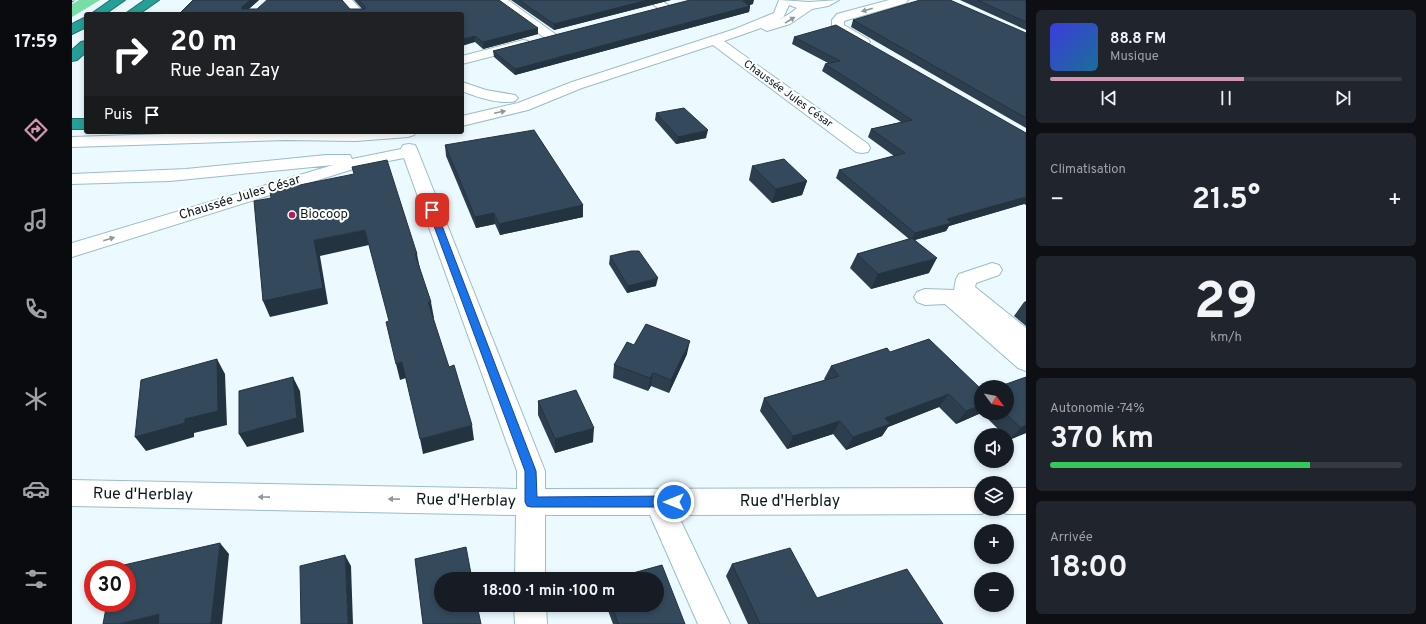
<!DOCTYPE html>
<html lang="fr">
<head>
<meta charset="utf-8">
<style>
	:root { --surface:#171b24; --page:#20242c; --text:#f1f3f6; --muted:#9ea1a6; --line:#363941; --accent:#d394af }
	body { margin:0; font-family:Overpass,sans-serif; background:var(--page); color:var(--text); height:100vh; display:flex; flex-direction:column; font-size:15px; white-space:nowrap }
	* { box-sizing:border-box; margin:0 }
	p { font-size:13px; color:var(--muted) }
	.icon { flex:none; width:22px; height:22px; fill:none; stroke:currentColor; stroke-width:2; stroke-linecap:round; stroke-linejoin:round }
	.map { position:relative; flex:1; overflow:hidden }
	.side { display:flex; flex-direction:column; gap:10px; padding:10px; background:#0d0f14; width:400px }
	.side>* { flex:none }
	.hud { position:absolute; left:12px; top:12px; width:380px; height:122px; border-radius:4px; box-shadow:0 2px 6px #0003; background:#202124; color:#fff; overflow:hidden }
	.needle { width:26px; rotate:122deg }
	.tools { position:absolute; left:902px; top:380px; display:grid; gap:8px }
	.tools a { display:grid; place-items:center; width:40px; height:40px; border-radius:50%; background:var(--surface); box-shadow:0 2px 6px #0003; font-size:20px }
	.speed { position:absolute; left:12px; top:560px; display:flex; gap:8px; font-size:20px; font-weight:700; text-align:center }
	.speed>* { display:grid; place-content:center; width:52px; height:52px; border-radius:50%; background:var(--surface); box-shadow:0 2px 6px #0003; line-height:1 }
	.speed .limit { border:6px solid #d22; background:#fff; color:#111 }
	.pin { position:absolute; display:grid; place-items:center; width:34px; height:34px; color:#fff; margin:-17px; border-radius:8px; box-shadow:0 2px 6px #0006 }
	.me { position:absolute; width:44px; margin:-22px; rotate:270deg; stroke-linejoin:round; filter:drop-shadow(0 0 3px #0008) }
	.turn { display:flex; align-items:center; gap:14px; height:84px; padding:0 20px; font-size:18px }
	.turn .icon { width:52px; height:52px; stroke-width:2.5 }
	.turn b { display:block; font-size:28px; line-height:34px }
	.then { display:flex; align-items:center; height:38px; padding:0 20px; background:#0003; gap:8px; font-size:15px }
	.big { font-size:30px; font-weight:700; line-height:1.1 }
	.side .widget { flex:1; display:flex; flex-direction:column; justify-content:center; gap:6px; min-width:0; padding:0 14px; border-radius:6px; background:var(--page) }
	.side .dial { align-items:center; gap:0 }
	.dial b { font-size:52px; line-height:1 }
	.song { display:flex; align-items:center; gap:12px }
	.cover { width:48px; height:48px; border-radius:6px; background:linear-gradient(135deg,hsl(240 70% 55%),hsl(200 70% 35%)) }
	.played { height:4px; border-radius:2px; background:linear-gradient(90deg,var(--accent) 55%,var(--line) 55%) }
	.keys { display:flex; justify-content:space-around; direction:ltr }
	.heat { display:flex; justify-content:space-between; align-items:center; font-size:22px; direction:ltr }
	.charge { height:6px; border-radius:3px; background:linear-gradient(90deg,#34c759 74%,var(--line) 0) }
	.trip { position:absolute; left:362px; top:572px; width:230px; height:40px; border-radius:20px; background:var(--surface); box-shadow:0 2px 6px #0003; font-weight:700; line-height:40px; text-align:center }
	main { display:flex; flex:1; min-height:0 }
	.menu { display:flex; flex-direction:column; width:72px; justify-content:space-around; align-items:center; background:#090b0e; color:var(--muted) }
	.menu .icon { width:28px; height:28px }
	.menu .active { color:var(--accent) }
	.menu b { font-size:18px; color:var(--text) }
	.map>svg:first-child { display:block }
	.green { fill:#77dea6 }
	.lines { fill:none; stroke-linecap:round; stroke-linejoin:round }
	.minor-casing { stroke:#99bdc7; stroke-width:2 }
	.highway-casing { stroke:#1c706c; stroke-width:2 }
	.path { stroke:#707e83; stroke-width:1.5; stroke-dasharray:2 1; stroke-linecap:butt }
	.minor { fill:#fff; fill-rule:evenodd }
	.highway { fill:#26a097; fill-rule:evenodd }
	.wall { fill:#2d3f4e }
	.shaded-wall { fill:#243340 }
	.building { fill:#34495b; stroke:#243340 }
	.oneway { fill:#919799 }
	.route { fill:#1a73e8; stroke:#114b97 }
	.poi-dot { fill:#af2058; stroke:#fff; stroke-width:1.5 }
	.labels { text-anchor:middle; dominant-baseline:central; stroke-width:4; stroke-linejoin:round; paint-order:stroke }
	.far-street-label { font-size:11px; fill:#0a181c; stroke:#fff }
	.street-label { font-size:13px; fill:#0a181c; stroke:#fff }
	.poi-label { font-size:13px; fill:#0a181c; stroke:#fff; text-anchor:start }
	.near-street-label { font-size:16px; fill:#0a181c; stroke:#fff }
</style>
</head>
<body>
<main>
<nav class="menu">
<b>17:59</b>
<svg class="icon active" aria-label="directions" viewBox="0 0 24 24"><path d="M12 3l9 9-9 9-9-9zM9 14v-3h6M13 9l2 2-2 2"/></svg>
<svg class="icon" aria-label="music" viewBox="0 0 24 24"><path d="M9 18V5l10-2v13"/><circle cx="6" cy="18" r="3"/><circle cx="16" cy="16" r="3"/></svg>
<svg class="icon" aria-label="phone" viewBox="0 0 24 24"><path d="M5 4h4l2 5-3 2q2 4 5 5l2-3 5 2v4C11 20 4 13 5 4z"/></svg>
<svg class="icon" aria-label="climate" viewBox="0 0 24 24"><path d="M12 3v18M4 7l16 10M4 17L20 7"/></svg>
<svg class="icon" aria-label="car" viewBox="0 0 24 24"><path d="M5 17H2v-5l4-1 3-4h7l3 4 3 1v5h-3M9 17h6M6 11h13"/><circle cx="7" cy="17" r="2"/><circle cx="17" cy="17" r="2"/></svg>
<svg class="icon" aria-label="filters" viewBox="0 0 24 24"><path d="M4 7h16M4 17h16"/><circle cx="9" cy="7" r="2"/><circle cx="15" cy="17" r="2"/></svg>
</nav>
<div class="map">
<svg width="954" height="624" viewBox="0 0 954 624">
	<rect width="100%" height="100%" fill="#ecfaff"/>
	<!-- green -->
	<path class="green" d="M7 0H28L0 17V4Z"/>
	<g class="lines">
		<!-- minor casing -->
		<g class="minor-casing">
			<path id="minor" d="M267 0H280L293 14H280Z
				M422 0H436L486 36 479 40 474 39Z
				M574 0H589L599 7 597 10H589Z
				M707 0 737 2 767 0 756 6 740 9 718 24 695 31 689 28 652 41 796 144 798 148 796 152 790 153 784 152 641 45 510 88 456 110 390 126V116L446 103 500 82 663 29 702 13ZM717 5 725 8C719 13 713 17 706 20L711 18Z
				M817 0H836L834 3 772 21V25L796 39 798 42 796 45H786L760 27V20L765 14Z
				M451 40 456 41 458 44 456 47 390 64V56Z
				M390 82 414 90 443 95 446 98 443 101C427 105 405 97 390 91Z
				M155 132H344L342 135 336 137 284 141 213 140 0 147V137Z
				M337 144 343 145 345 149 473 471V489L909 488V509L919 510 909 514 606 515 658 624H626L578 515H473V579H443L444 515 0 506V480L445 489V471L332 158 291 166 0 257V243L261 165 98 181 0 184V174L114 169 254 155H278L280 159 329 149 331 145Z
				M920 263 927 265 930 270 927 275 904 283 903 287 954 328V371L946 368 873 304 853 305 845 302 842 297 845 292 853 289 882 290 884 279 887 274Z
				M935 488H954V514H935L925 510 935 509Z
				M442 605H474L475 624H443Z"/>
		</g>
		<!-- highway casing -->
		<g class="highway-casing">
			<path id="highway" d="M39 0H53L33 14H19Z
				M73 0H87L67 14H53Z
				M14 17V27L0 34V24Z
				M14 41V52L5 60 0 61V50L9 42Z
				M0 119H14V129H0Z"/>
		</g>
		<!-- path -->
		<path class="path" d="M0 2 3 0"/>
		<!-- minor -->
		<use href="#minor" class="minor"/>
		<!-- highway -->
		<use href="#highway" class="highway"/>
	</g>
	<!-- wall -->
	<path class="wall" d="M121 0H187L177 9H290L282 0H427L466 34 411 49 403 42 390 14H107Z
		M439 0H599L482 30Z
		M888 0H954V30Z
		M681 4 678 5V6L677 12 443 75 422 57 421 51Z
		M781 20 954 33V128L779 27Z
		M722 37 954 133V205L952 204 877 226 874 231 843 240 857 273 799 289 778 268 785 254 837 239 764 178 767 170 822 156 796 137 799 129 829 122 750 71 753 64 756 63 720 44Z
		M584 113 634 138 604 144 583 120Z
		M373 145 511 205V217L428 235 423 224 404 228 374 156Z
		M680 166 735 181 730 195 700 203 677 180Z
		M538 256 584 286 555 293 537 264Z
		M954 301V326L942 316 952 302Z
		M562 345 615 354 597 393 579 386 576 391 541 378 542 365Z
		M818 352 909 389V413L884 424 867 407 816 427 810 436 774 450 761 434 715 449 688 411 692 398 753 380 752 379 759 366Z
		M954 377V433L937 440 935 438V435H932L910 413H935Z
		M466 401 521 442 483 453 466 415Z
		M660 564 745 598 871 624H676L654 576Z
		M534 605H585L613 624H541Z"/>
	<!-- shaded-wall -->
	<path class="shaded-wall" d="M178 0H187L172 13 170 9V7Z
		M576 0H599L482 30V24Z
		M676 0H682L681 4 670 8 671 1Z
		M678 6 677 12 443 75V69Z
		M466 28V34L411 49V42Z
		M403 36V42L390 46V39Z
		M636 130 634 138 604 144 606 137Z
		M735 181 730 195 700 203 704 189Z
		M954 197V201L952 204 877 226 874 231 839 241 843 233 875 219Z
		M511 205V217L428 235 427 224Z
		M422 213 423 224 404 228 403 217Z
		M293 230 297 245 248 256 256 304 198 317 191 301 242 240Z
		M343 254H345L348 269 346 270Z
		M865 258 857 273 799 289 806 274Z
		M586 278 584 286 555 293 556 286Z
		M356 302H359L362 318H359Z
		M618 341 615 354 597 393 599 380Z
		M145 359 153 374 155 425 122 433V437L74 451 63 437Z
		M330 362 334 378 328 380 324 364Z
		M581 373 579 386 576 391 578 378Z
		M221 377 228 391 232 432 175 447 167 434Z
		M877 394 867 407 816 427 810 436 774 450 781 437 813 418Z
		M909 405V413L884 424 894 411Z
		M768 421 761 434 715 449 721 436Z
		M400 425 402 440 351 454 348 439Z
		M954 425V433L937 440 949 428Z
		M522 428 521 442 483 453V439Z
		M148 543 157 554 150 624H137Z
		M273 555 279 566 281 624H276Z
		M87 614 98 624H46Z"/>
	<!-- building -->
	<path class="building" d="M121 0H178L170 7V9H185L195 0H270L278 9H293V7L287 0H427L466 28 411 42 403 36 390 39V14H107Z
		M447 0H576L482 24Z
		M618 0H676L671 1 678 6 443 69 421 51Z
		M848 0H878L954 33V118L781 20Z
		M905 0H954V22Z
		M764 25 954 133V197L875 219 879 223 843 233 767 170 833 153 799 129 840 120 753 64 768 61 722 37Z
		M612 108 636 130 606 137 584 113Z
		M462 130 511 205 427 224 422 213 403 217 373 145Z
		M712 159 735 181 704 189 680 166Z
		M315 160 345 254H343L359 302H356L377 367 382 365 400 425 348 439 330 362 324 364 314 322 317 321 293 230 242 240 251 288 191 301 182 201 199 198 198 191 282 174 280 167Z
		M840 238 865 258 806 274 785 254Z
		M559 251H567L586 278 556 286 538 256Z
		M574 324 618 341 599 380 581 373 578 378 542 365 555 342 562 345Z
		M857 339 909 389V405L894 411 877 394 813 418 818 424 781 437 768 421 721 436 692 398 767 376 759 366 815 348 818 352Z
		M145 359 146 411 113 419V423L63 437 69 380Z
		M221 377 225 418 167 434V391Z
		M954 377V425L949 428 933 413H935V387H926Z
		M504 390 522 428 483 439 466 401Z
		M148 543 139 623 137 624H86L87 614 46 624H31L35 603H55V569H43V567Z
		M394 547 400 579H369V605H405L409 624H351L343 559Z
		M718 548 745 598 835 569 871 624H688L660 564Z
		M273 555 276 624H229L228 566Z
		M590 565 613 624H546L540 605H585V579H539Z"/>
	<!-- one-way arrows -->
	<defs><path id="oneway-solid" d="M-6-.8H1V-3.2L6.5 0L1 3.2V.8H-6Z"/></defs>
	<g class="oneway">
		<use href="#oneway-solid" transform="translate(795 10) rotate(164)"/>
		<use href="#oneway-solid" transform="translate(718 20) rotate(-31)"/>
		<use href="#oneway-solid" transform="translate(428 112) rotate(-12)"/>
		<use href="#oneway-solid" transform="translate(37 239) rotate(-17)"/>
		<use href="#oneway-solid" transform="translate(192 497) rotate(-179)"/>
		<use href="#oneway-solid" transform="translate(322 499) rotate(-179)"/>
	</g>
	<!-- route -->
	<path class="route" d="M357 209 364 210 464 471 465 497 602 496 606 498 608 502 606 506 602 507H459L455 506 453 502V471L356 210Z"/>
	<!-- markers -->
	<circle class="poi-dot" cx="220" cy="215" r="4"/>
	<g class="labels">
		<!-- far-street labels -->
		<g class="far-street-label">
			<text transform="translate(716 94) rotate(36)">Chaussée Jules César</text>
		</g>
		<!-- street labels -->
		<g class="street-label">
			<text transform="translate(168 198) rotate(-17)">Chaussée Jules César</text>
		</g>
		<!-- poi labels -->
		<g class="poi-label">
			<text x="228" y="215">Biocoop</text>
		</g>
		<!-- near-street labels -->
		<g class="near-street-label">
			<text transform="translate(71 495) rotate(1)">Rue d'Herblay</text>
			<text transform="translate(394 501) rotate(1)">Rue d'Herblay</text>
			<text x="718" y="502">Rue d'Herblay</text>
		</g>
	</g>
</svg>
<div class="tools">
<a><svg class="needle" viewBox="-14 -14 28 28"><path d="M0-13l5 13h-10z" fill="#e53935"/><path d="M0 13l5-13h-10z" fill="#9ea1a6"/></svg></a>
<a><svg class="icon" aria-label="sound" viewBox="0 0 24 24"><path d="M4 9h4l5-4v14l-5-4H4zM17 9q2 3 0 6"/></svg></a>
<a><svg class="icon" aria-label="layers" viewBox="0 0 24 24"><path d="M12 4l9 5-9 5-9-5zM3 14l9 5 9-5"/></svg></a>
<a>+</a>
<a>−</a>
</div>
<div class="speed"><div class="limit">30</div></div>
<div class="pin" style="left:360px;top:210px;background:#d93025"><svg class="icon" aria-label="arrive" viewBox="0 0 24 24"><path d="M6 21V4h12l-3 4 3 4H6"/></svg></div>
<svg class="me" style="left:602px;top:502px" viewBox="-20 -20 40 40"><circle r="17" fill="#1a73e8" stroke="#fff" stroke-width="3"/><path d="M0-11L8 9 0 5-8 9z" fill="#fff"/></svg>
<div class="trip">18:00 · 1 min · 100 m</div>
<div class="hud">
<div class="turn"><svg class="icon" aria-label="right" viewBox="0 0 24 24"><path d="M7 20v-9h11M14 6l5 5-5 5"/></svg><div><b>20 m</b>Rue Jean Zay</div></div>
<div class="then">Puis<svg class="icon" aria-label="arrive" viewBox="0 0 24 24"><path d="M6 21V4h12l-3 4 3 4H6"/></svg></div>
</div>
</div>
<section class="side">
<div class="widget">
<div class="song"><i class="cover"></i><div><b>88.8 FM</b><p>Musique</p></div></div>
<div class="played"></div>
<div class="keys"><svg class="icon" aria-label="previous" viewBox="0 0 24 24"><path d="M18 5L8 12l10 7zM5 5v14"/></svg><svg class="icon" aria-label="pause" viewBox="0 0 24 24"><path d="M8 5v14M16 5v14"/></svg><svg class="icon" aria-label="next" viewBox="0 0 24 24"><path d="M6 5l10 7-10 7zM19 5v14"/></svg></div>
</div>
<div class="widget"><p>Climatisation</p>
<div class="heat"><a>−</a><b class="big">21.5°</b><a>+</a></div>
</div>
<div class="widget dial"><b>29</b><p>km/h</p></div>
<div class="widget"><p>Autonomie · 74%</p><b class="big">370 km</b><div class="charge"></div></div>
<div class="widget"><p>Arrivée</p><b class="big">18:00</b></div>
</section>
</main>
</body>
</html>
